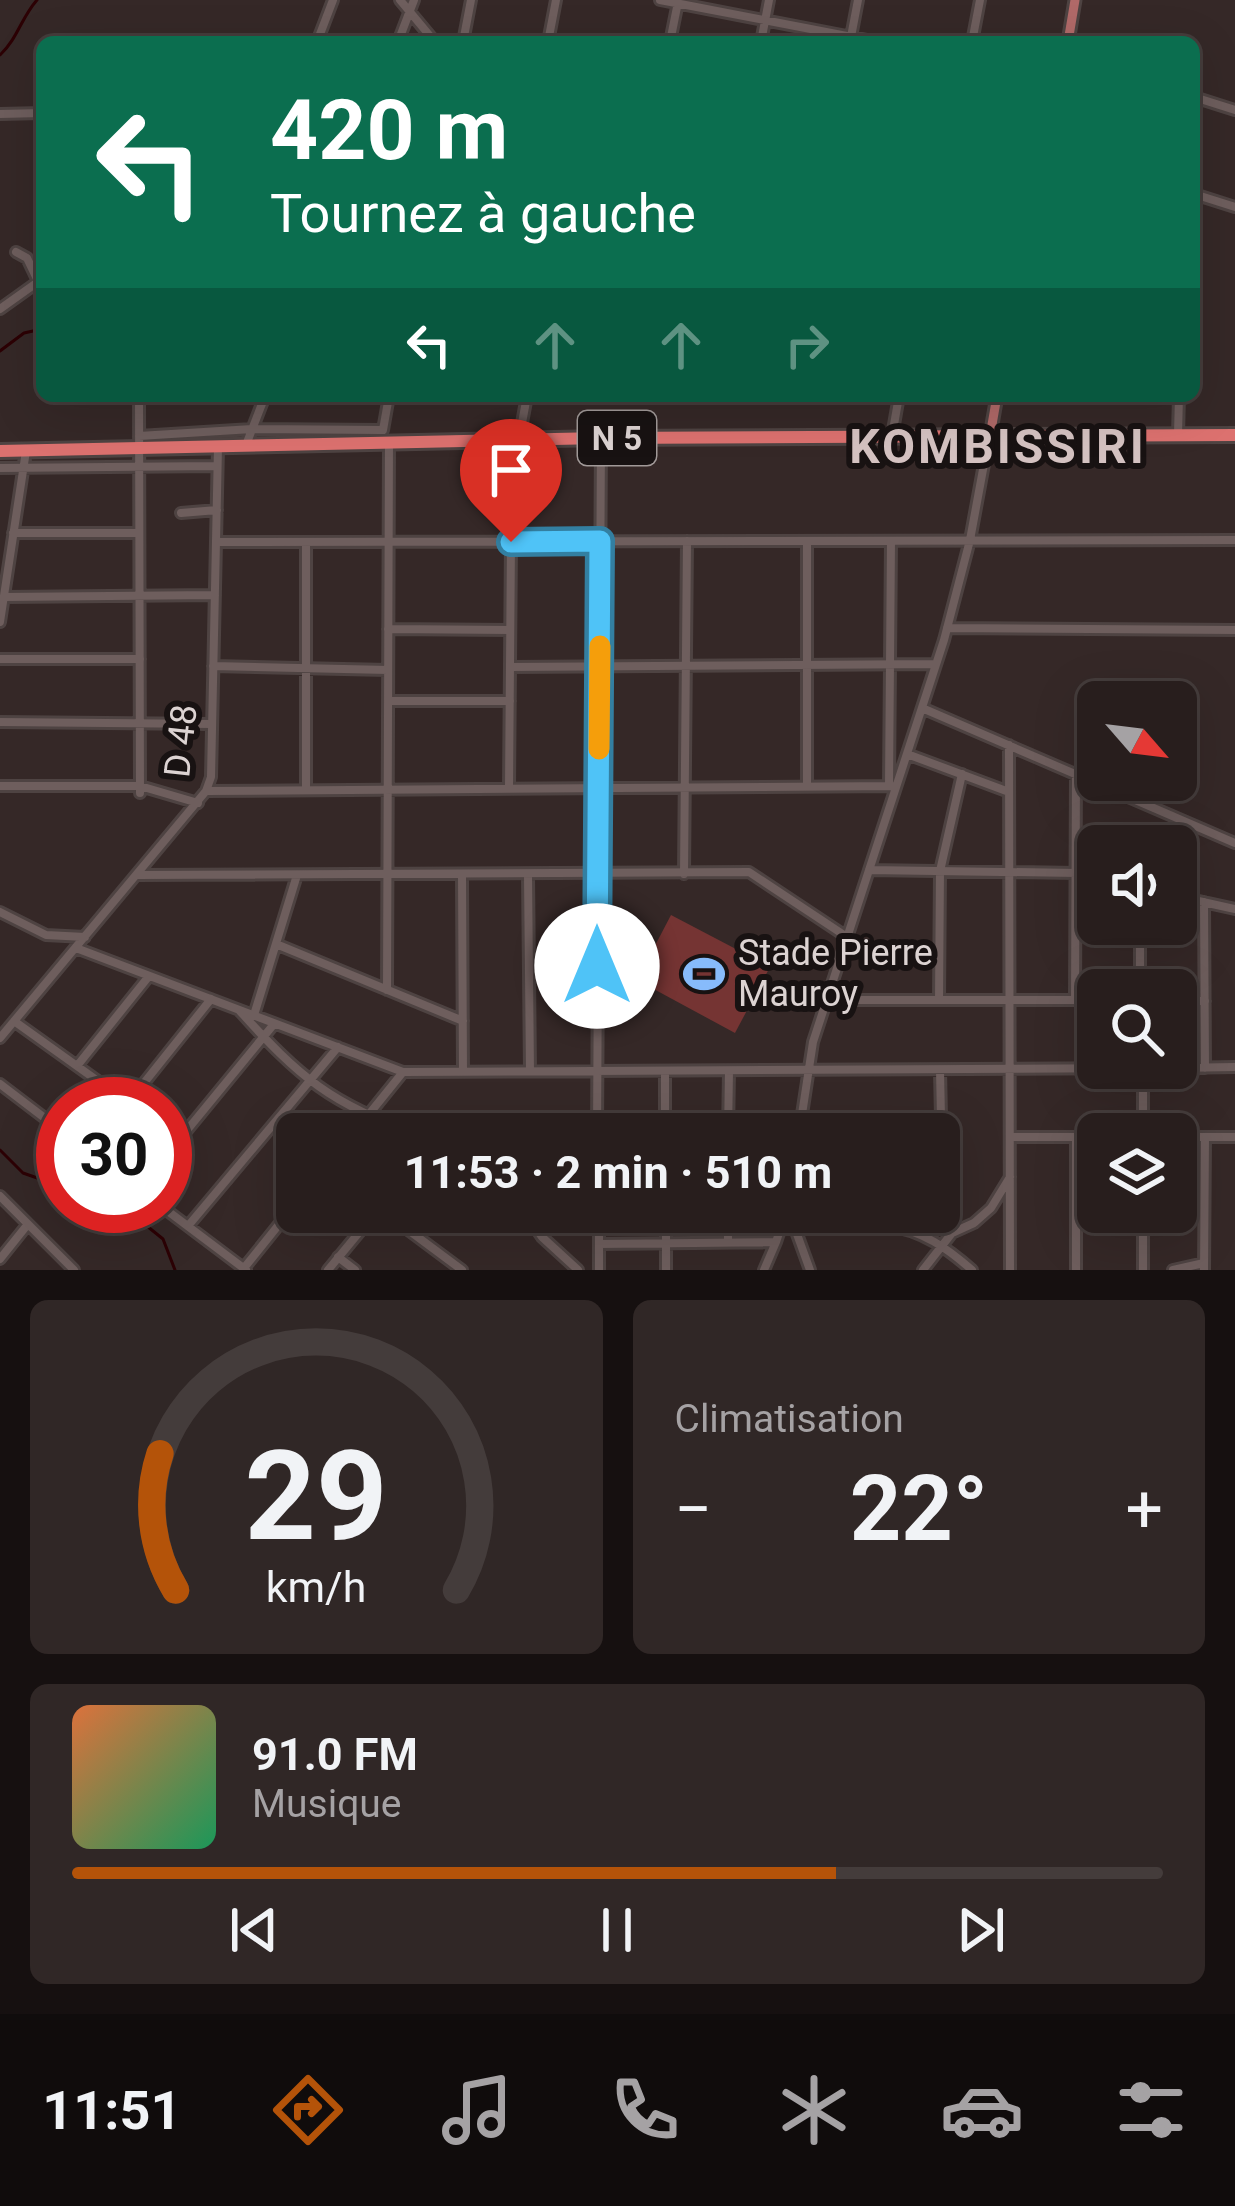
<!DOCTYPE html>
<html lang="fr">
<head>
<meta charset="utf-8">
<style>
	:root { --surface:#281e1d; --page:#302726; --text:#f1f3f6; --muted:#a5a2a4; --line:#443c3b; --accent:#b45309 }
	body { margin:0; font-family:Roboto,sans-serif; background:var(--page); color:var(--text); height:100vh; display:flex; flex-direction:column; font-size:45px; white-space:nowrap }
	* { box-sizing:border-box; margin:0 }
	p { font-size:39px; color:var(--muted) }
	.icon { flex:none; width:66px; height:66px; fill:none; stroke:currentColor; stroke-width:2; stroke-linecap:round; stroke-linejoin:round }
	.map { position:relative; height:1270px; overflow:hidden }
	.panel { display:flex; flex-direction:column; gap:30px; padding:30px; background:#161010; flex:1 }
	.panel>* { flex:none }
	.banner { position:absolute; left:36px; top:36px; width:1164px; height:366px; border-radius:18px; box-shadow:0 12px 48px #0002,0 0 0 3px var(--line); background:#0b6e4f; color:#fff; overflow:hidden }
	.needle { width:78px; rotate:118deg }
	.controls { position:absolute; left:1077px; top:681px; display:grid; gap:24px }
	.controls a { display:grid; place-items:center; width:120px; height:120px; border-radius:18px; background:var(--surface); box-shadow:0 12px 48px #0002,0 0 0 3px var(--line); font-size:60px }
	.speed { position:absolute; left:36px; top:1077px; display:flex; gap:24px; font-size:60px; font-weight:700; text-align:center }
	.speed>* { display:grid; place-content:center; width:156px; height:156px; border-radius:50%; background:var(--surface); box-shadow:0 12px 48px #0002,0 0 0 3px var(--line); line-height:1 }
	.speed .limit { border:18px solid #d22; background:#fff; color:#111 }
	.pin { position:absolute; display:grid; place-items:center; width:102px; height:102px; color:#fff; margin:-123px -51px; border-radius:50% 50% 50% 0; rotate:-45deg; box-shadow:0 0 12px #0007 }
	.pin .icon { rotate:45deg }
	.me { position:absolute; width:132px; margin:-66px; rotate:0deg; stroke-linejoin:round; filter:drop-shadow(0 0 9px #0008) }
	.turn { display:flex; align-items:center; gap:42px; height:252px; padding:0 36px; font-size:54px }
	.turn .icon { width:156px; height:156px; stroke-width:2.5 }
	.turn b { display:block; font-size:84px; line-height:102px }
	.lanes { display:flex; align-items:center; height:114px; padding:0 36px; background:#0003; justify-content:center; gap:60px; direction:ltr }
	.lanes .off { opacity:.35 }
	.big { font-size:90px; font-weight:700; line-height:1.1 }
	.panel .card { flex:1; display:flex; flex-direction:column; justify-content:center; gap:18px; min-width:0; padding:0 42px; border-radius:18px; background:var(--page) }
	.panel .dial { align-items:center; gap:0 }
	.dial svg { height:312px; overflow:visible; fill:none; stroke:var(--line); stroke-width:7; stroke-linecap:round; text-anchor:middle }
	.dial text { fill:var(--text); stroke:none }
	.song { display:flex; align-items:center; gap:36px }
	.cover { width:144px; height:144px; border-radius:18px; background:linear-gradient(135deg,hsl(20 70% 55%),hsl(150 70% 35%)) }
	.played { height:12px; border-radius:6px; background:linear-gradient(90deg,var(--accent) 70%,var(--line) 70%) }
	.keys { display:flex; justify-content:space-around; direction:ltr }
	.heat { display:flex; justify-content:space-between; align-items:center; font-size:66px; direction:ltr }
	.panel .tiles { flex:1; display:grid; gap:30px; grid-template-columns:1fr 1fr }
	.card:last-child { grid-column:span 2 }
	.trip { position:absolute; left:276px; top:1113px; width:684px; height:120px; border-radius:18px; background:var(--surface); box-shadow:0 12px 48px #0002,0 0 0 3px var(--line); font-weight:700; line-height:120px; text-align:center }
	.dock { display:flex; height:192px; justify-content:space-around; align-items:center; background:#100c0c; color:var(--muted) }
	.dock .icon { width:84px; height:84px }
	.dock .active { color:var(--accent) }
	.dock b { font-size:54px; color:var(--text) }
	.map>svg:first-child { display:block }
	.green { fill:#753433 }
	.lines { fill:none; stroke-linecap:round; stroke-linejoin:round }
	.stream { stroke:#2c0104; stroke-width:3 }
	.minor-casing { stroke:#4e4342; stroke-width:14 }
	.major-casing { stroke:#4e4342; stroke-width:15 }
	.highway-casing { stroke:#4e4342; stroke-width:18 }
	.minor { stroke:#6e5e5d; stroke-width:8 }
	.major { stroke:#b06968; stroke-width:9 }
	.highway { stroke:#dc716f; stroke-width:12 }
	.route-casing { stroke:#337fa1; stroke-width:30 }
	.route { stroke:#4fc3f7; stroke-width:21 }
	.slow { stroke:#f59e0b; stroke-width:21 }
	.labels { text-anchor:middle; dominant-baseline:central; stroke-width:12; stroke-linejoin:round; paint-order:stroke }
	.shield { fill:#181212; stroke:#a19998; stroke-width:3 }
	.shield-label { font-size:33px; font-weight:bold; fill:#dcd3d2 }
	.street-label { font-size:36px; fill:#dcd3d2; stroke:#181212 }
	.poi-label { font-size:36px; fill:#dcd3d2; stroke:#181212; text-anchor:start }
	.district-label { font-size:48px; font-weight:bold; letter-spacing:3px; fill:#d4c2c1; stroke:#181212 }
</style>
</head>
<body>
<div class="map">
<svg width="1235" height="1270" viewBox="0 0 1235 1270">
	<rect width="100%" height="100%" fill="#352827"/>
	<!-- green -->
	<path class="green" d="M671 915 770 967 735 1033 637 980Z"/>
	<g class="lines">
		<!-- stream -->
		<path class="stream" d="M0 55C18 38 21 18 37 0
			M0 351 24 333 42 329
			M0 1150 23 1173 63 1187
			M122 1206 163 1239 175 1270"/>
		<!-- minor casing -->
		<g class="minor-casing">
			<path id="minor" d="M400 0 435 42
				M660 0 878 42
				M317 42 333 0
				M398 42 414 0
				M463 42 471 0
				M548 42 556 0
				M670 42 678 2
				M761 42 769 0
				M850 42 858 0
				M972 42 980 0
				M1194 97 1235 110
				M0 114 42 113
				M1194 194 1235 207
				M16 252 27 258 38 281
				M0 309 42 279
				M139 396 140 793
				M383 430 389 396
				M1178 434 1179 396
				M139 436 252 429 382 430
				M892 436 899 396
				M519 439 527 396
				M246 445 265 396
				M0 468 217 466
				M181 513 217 510
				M13 533H139
				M807 541V786
				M216 542 1235 540
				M4 597 215 595
				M0 622 26 451
				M947 628 1235 630
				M388 629 510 630
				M0 659H140
				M213 666 388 670
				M510 667 936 664
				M388 701H510
				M922 708 1235 843
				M0 722 212 724
				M1009 745 1010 1270
				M907 754 1009 792
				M889 785 891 541
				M0 786H140L198 803
				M509 788 511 541
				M306 790V542
				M206 791 896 786
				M869 870 1077 873 1098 878
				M684 874 687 541
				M137 875 749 872 847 937
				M462 875 463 1071
				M528 875 530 1071
				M1176 896 1235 909
				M1204 902 1205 1068
				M0 912 46 935 85 937
				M276 944 463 1021
				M76 948 403 1072 1149 1068
				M387 990 389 443
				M1140 990V924
				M827 1000H1098
				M939 1000 940 871 962 774
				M1075 1000 1076 774
				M1176 1001H1205
				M239 1010C299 1077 332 1105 417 1134
				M254 1015 297 875
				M14 1021 130 1104
				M0 1038 206 791 211 777 218 447
				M77 1066 149 976
				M1143 1068V1134
				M1176 1068 1235 1067
				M940 1070 943 1213
				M665 1071V1134
				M0 1084 63 1132
				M128 1103 211 999
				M165 1129 179 1140
				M353 1134 403 1072
				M597 1134 601 438
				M728 1134 729 1071
				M799 1134 813 1042 944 640 970 540 989 437
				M1010 1137H1098
				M1176 1137H1235
				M165 1157 274 1024
				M0 1196 74 1270
				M161 1206 246 1270
				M384 1212 462 1270
				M525 1212 542 1237 578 1270
				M599 1212V1270
				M666 1212V1270
				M789 1212 810 1270
				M804 1212C832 1224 860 1221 889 1226 922 1230 948 1249 972 1270
				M1143 1212V1270
				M188 1226 338 1047
				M728 1242V1212
				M599 1244 776 1242 786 1212
				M338 1257 355 1270
				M0 1259 28 1224
				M244 1268 297 1202
				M328 1270 376 1212
				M764 1270 776 1242
				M923 1270 952 1233 974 1223 991 1208 1010 1177
				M1076 1270V1137
				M1173 1270 1204 1263
				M1204 1270 1205 1137"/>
		</g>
		<!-- major casing -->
		<g class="major-casing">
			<path id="major" d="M1068 42 1075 0
				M990 436 997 396"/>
		</g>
		<!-- highway casing -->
		<g class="highway-casing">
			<path id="highway" d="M0 451 601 438 1235 435"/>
		</g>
		<!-- minor -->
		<use href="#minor" class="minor"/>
		<!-- major -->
		<use href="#major" class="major"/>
		<!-- highway -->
		<use href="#highway" class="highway"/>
	</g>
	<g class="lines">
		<!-- route casing -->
		<g class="route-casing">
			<path id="route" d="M511 542 600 541 597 966"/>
		</g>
		<!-- route -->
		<use href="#route" class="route"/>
		<!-- slow -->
		<path class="slow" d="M599 749 600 646"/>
	</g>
	<!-- icons -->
	<defs>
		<g id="stadium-bare" transform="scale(3.24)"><path d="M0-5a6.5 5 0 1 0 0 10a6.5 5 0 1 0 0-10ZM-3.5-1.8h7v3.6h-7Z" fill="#87bbfb" stroke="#181212" stroke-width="2.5" paint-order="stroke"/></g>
	</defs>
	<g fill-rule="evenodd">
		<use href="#stadium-bare" x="704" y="974"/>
	</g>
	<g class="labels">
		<!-- shield labels -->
		<rect class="shield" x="578" y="411" width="78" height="54" rx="9"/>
		<g class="shield-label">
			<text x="617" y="438">N 5</text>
		</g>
		<!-- street labels -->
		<g class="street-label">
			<text transform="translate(181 741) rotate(-84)">D 48</text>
		</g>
		<!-- poi labels -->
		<g class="poi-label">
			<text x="738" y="953">Stade Pierre<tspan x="738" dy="41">Mauroy</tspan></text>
		</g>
		<!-- district labels -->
		<g class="district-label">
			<text x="998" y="446">KOMBISSIRI</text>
		</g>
	</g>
</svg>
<div class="controls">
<a><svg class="needle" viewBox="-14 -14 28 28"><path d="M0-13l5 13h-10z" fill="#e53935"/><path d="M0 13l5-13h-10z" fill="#a5a2a4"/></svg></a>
<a><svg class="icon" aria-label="sound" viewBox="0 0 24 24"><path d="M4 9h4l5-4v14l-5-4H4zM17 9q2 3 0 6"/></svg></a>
<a><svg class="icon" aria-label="search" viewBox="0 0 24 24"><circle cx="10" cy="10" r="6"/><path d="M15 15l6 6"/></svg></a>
<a><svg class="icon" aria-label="layers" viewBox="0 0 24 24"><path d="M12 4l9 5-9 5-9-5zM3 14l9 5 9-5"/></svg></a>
</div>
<div class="speed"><div class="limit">30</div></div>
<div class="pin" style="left:511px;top:542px;background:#d93025"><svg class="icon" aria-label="arrive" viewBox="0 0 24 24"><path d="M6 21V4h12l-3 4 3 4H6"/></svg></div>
<svg class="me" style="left:597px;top:966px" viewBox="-20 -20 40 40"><circle r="19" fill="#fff"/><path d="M0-13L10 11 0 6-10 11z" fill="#4fc3f7"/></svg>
<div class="trip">11:53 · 2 min · 510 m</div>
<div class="banner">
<div class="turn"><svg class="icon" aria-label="left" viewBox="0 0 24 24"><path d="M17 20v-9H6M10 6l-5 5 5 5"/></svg><div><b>420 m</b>Tournez à gauche</div></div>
<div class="lanes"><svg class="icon" aria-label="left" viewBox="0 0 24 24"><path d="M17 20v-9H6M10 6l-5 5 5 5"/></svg><svg class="icon off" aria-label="ahead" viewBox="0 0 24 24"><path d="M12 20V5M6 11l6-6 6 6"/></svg><svg class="icon off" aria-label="ahead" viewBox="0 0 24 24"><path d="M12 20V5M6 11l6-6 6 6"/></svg><svg class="icon off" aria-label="right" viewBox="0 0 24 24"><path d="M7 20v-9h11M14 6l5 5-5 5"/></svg></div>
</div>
</div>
<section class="panel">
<div class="tiles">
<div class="card dial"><svg viewBox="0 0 100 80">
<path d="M14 69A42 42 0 1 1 86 69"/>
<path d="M14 69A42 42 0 0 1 10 34" stroke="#b45309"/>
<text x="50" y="56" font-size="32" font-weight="700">29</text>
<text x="50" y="72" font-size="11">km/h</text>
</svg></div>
<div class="card"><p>Climatisation</p>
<div class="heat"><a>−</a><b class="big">22°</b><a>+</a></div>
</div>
<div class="card">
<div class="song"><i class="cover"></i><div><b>91.0 FM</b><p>Musique</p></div></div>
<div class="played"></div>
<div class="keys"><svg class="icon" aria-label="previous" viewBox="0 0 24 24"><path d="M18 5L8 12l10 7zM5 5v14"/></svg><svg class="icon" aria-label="pause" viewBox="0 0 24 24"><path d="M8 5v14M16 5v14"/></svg><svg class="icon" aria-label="next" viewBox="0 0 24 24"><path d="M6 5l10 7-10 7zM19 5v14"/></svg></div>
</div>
</div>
</section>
<nav class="dock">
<b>11:51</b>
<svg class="icon active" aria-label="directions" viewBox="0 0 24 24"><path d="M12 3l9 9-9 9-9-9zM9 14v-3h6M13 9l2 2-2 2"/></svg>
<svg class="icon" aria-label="music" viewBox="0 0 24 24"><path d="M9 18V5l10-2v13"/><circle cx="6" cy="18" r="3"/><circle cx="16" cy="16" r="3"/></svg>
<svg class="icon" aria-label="phone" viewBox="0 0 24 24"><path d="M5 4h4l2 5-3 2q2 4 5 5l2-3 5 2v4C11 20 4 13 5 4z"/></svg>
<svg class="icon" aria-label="climate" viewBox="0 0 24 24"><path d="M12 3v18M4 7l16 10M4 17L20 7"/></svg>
<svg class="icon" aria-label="car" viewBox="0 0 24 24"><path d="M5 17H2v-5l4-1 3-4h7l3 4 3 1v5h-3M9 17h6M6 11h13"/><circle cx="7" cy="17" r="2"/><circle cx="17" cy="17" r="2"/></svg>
<svg class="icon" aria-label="filters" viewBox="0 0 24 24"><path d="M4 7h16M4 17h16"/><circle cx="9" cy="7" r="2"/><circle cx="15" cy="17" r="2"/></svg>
</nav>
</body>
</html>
